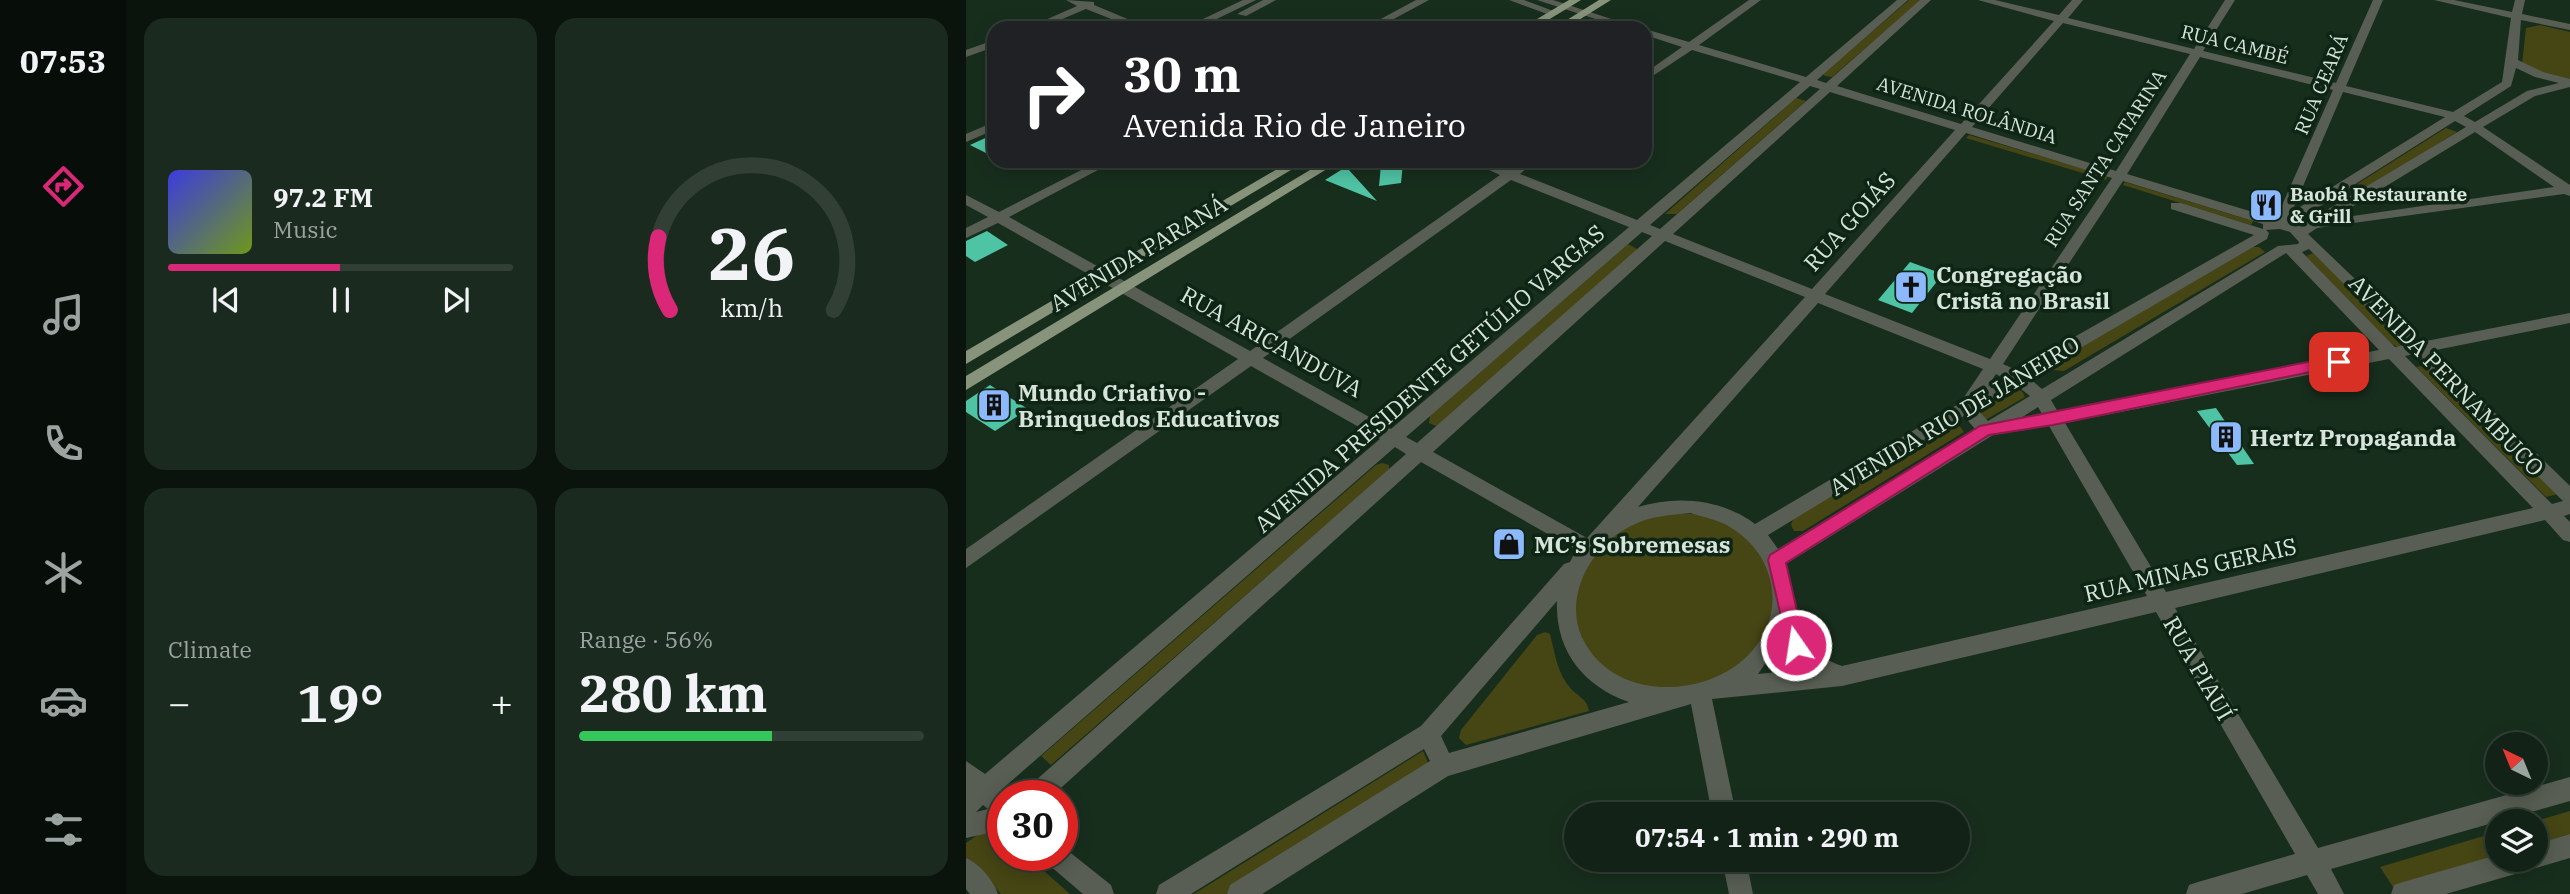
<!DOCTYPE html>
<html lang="en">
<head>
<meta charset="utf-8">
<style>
	:root { --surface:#122216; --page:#1b2a1f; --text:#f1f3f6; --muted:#9ca4a1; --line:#313f35; --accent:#db2777 }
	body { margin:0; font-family:"IBM Plex Serif",serif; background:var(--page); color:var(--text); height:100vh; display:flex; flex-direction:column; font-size:26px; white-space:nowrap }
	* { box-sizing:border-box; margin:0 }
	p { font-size:23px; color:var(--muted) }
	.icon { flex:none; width:38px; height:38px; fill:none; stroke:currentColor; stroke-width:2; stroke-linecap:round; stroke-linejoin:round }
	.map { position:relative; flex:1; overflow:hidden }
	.side { display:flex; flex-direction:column; gap:18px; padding:18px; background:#0a130c; width:840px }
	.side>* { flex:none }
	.top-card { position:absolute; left:21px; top:21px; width:665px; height:147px; border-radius:21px; box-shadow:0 4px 18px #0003,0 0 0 2px var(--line); background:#202124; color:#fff; overflow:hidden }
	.needle { width:46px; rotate:317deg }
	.buttons { position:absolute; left:1519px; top:732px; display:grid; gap:14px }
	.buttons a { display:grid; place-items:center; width:63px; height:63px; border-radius:50%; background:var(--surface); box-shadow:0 4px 18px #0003,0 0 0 2px var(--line); font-size:35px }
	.speed { position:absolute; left:21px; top:780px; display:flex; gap:14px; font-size:35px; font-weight:700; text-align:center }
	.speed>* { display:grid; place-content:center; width:91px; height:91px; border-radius:50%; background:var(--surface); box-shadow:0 4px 18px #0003,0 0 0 2px var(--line); line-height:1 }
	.speed .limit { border:10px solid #d22; background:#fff; color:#111 }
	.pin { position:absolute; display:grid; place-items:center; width:60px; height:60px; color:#fff; margin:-30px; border-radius:14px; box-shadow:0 4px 10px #0006 }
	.me { position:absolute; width:77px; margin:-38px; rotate:347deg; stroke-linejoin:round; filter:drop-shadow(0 0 5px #0008) }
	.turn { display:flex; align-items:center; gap:24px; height:147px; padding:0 21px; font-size:32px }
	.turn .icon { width:91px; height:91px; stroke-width:2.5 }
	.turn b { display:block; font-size:49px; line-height:60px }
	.big { font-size:52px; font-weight:700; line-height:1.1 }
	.side .tile { flex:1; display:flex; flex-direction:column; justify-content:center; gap:10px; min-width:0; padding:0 24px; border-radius:21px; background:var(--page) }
	.side .dial { align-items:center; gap:0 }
	.dial svg { height:182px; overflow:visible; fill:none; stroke:var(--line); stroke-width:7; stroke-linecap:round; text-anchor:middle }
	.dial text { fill:var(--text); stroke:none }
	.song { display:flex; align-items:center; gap:21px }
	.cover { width:84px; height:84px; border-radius:10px; background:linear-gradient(135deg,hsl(240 70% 55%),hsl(80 70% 35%)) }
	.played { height:7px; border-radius:4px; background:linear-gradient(90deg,var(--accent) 50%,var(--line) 50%) }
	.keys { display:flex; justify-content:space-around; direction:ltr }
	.heat { display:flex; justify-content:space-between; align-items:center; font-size:38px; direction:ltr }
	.charge { height:10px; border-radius:5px; background:linear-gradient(90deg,#34c759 56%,var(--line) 0) }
	.side .tiles { flex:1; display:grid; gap:18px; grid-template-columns:repeat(2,1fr) }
	.trip { position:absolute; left:598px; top:802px; width:406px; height:70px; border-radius:35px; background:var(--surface); box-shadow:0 4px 18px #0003,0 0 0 2px var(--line); font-weight:700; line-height:70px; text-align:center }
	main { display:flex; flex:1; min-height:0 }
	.tab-bar { display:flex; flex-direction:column; width:126px; justify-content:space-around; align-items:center; background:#070e09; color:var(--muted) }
	.tab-bar .icon { width:49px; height:49px }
	.tab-bar .active { color:var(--accent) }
	.tab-bar b { font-size:32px; color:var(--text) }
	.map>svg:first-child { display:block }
	.green { fill:#464514 }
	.building { fill:#4fc4a4 }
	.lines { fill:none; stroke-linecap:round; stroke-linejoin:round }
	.minor { fill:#585e53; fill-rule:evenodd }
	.major { fill:#88937c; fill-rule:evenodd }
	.route { fill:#db2777; stroke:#8e194d; stroke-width:2 }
	.labels { text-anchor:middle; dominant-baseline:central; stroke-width:7; stroke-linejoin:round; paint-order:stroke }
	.far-street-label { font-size:19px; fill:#d6e4d9; stroke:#0e2414 }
	.far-poi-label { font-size:19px; font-weight:bold; fill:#d6e4d9; stroke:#0e2414; text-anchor:start }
	.street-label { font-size:23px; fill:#d6e4d9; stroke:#0e2414 }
	.poi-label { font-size:23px; font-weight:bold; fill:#d6e4d9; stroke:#0e2414; text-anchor:start }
</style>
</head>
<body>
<main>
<nav class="tab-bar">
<b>07:53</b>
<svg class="icon active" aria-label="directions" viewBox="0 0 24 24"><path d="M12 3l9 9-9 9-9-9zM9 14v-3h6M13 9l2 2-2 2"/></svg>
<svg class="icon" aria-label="music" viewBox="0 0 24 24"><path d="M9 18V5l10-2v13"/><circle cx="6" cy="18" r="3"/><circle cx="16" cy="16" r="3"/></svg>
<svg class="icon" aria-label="phone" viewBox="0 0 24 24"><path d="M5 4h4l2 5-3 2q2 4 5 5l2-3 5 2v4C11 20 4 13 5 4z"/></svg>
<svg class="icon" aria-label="climate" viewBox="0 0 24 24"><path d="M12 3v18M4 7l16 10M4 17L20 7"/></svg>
<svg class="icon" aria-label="car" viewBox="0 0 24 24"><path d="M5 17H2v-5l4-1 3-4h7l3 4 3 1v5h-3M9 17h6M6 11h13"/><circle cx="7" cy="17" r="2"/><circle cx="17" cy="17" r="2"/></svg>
<svg class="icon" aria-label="filters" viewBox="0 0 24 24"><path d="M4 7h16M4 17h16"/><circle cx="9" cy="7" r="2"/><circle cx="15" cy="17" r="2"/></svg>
</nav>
<section class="side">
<div class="tiles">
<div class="tile">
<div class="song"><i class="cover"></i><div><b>97.2 FM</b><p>Music</p></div></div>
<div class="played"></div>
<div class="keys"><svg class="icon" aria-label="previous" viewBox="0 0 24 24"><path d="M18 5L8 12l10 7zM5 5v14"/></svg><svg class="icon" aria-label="pause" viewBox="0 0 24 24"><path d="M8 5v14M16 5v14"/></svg><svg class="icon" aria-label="next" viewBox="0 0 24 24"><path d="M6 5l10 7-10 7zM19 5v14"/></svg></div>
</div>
<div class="tile dial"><svg viewBox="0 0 100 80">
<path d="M14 69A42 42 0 1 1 86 69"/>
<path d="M14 69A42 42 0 0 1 9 37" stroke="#db2777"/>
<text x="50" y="56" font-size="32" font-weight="700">26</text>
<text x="50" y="72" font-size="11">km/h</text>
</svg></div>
<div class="tile"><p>Climate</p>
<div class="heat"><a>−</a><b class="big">19°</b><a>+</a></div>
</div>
<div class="tile"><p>Range · 56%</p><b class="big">280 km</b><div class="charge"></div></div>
</div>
</section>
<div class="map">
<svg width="1604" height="894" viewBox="0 0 1604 894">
	<rect width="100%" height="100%" fill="#182e1d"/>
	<!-- green -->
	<path class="green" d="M943 0H955L866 77 859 76 857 74Z
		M1574 25 1604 32V79H1593L1556 64 1560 28Z
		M830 98 840 101 711 214H699Z
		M1480 128 1491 132 1394 192 1388 189V186Z
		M1003 135 1142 176 1140 180 1000 138Z
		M1159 182 1287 221 1285 225 1157 185Z
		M662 244 673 250 478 423 470 426 463 423 464 416Z
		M1287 247H1293L1299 252 1098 371 1087 370V363Z
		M1347 253 1439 342V345L1432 347 1426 344 1340 256Z
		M1461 365 1592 494 1580 497 1450 367Z
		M1049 389 1056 391 1059 397 1021 419H1018L1011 411Z
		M984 423 992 424 998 432 837 531H828L825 525 827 519Z
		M416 463 423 465V470L85 765 75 756 410 465Z
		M714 513C749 515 770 523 792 550 796 555 803 561 805 567 807 572 806 582 807 588 809 623 800 638 776 662 760 678 736 685 714 688 617 699 567 591 649 533 669 520 692 516 714 513Z
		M579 632 584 634C589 654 591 673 605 689 612 696 622 700 623 711L500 745 493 738 495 730 571 635Z
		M457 751 463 765 260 894H228Z
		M1604 811V834L1570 844V821Z
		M34 831 37 833V856H61L104 894H35L0 859V843L13 834Z
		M1531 832V856L1427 887 1414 867Z"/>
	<!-- building -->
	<path class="building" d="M28 134V157L4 145Z
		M437 163 435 183 413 186 415 165Z
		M382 169 411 201 359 180 375 170Z
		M21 231 42 245 9 262 0 256V241Z
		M944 262 977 274 946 313 912 300Z
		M24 385 62 409 29 431 0 412V401Z
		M1250 408 1288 464 1271 465 1231 411Z"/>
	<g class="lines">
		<!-- minor -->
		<path class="minor" d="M100 0 128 2V5L183 28H168L120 9 75 28H61L111 6Z
			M277 0H290L232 28H218Z
			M297 0H310L280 16 271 14Z
			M450 0H463L411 28H398Z
			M543 0H558L590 12 581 14Z
			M571 0H587L673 28H657Z
			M783 0H795L733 45 840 77 931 0H942L851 80 860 83 954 0H965L871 86 995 124 1088 21 1012 0H1029L1093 15 1106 0H1117L1102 18 1228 49 1259 0H1269L1237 51 1370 83 1407 0H1417L1380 86 1487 112 1536 82 1545 18 1468 0H1488L1546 12 1549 0H1559L1556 14 1604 24V30L1555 20 1552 60 1577 72 1604 79V87L1569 96 1517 127 1604 185V196L1598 194 1351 228 1342 234 1455 342 1604 313V323L1465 351 1604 486V514L1598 516 1604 522V542L1597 540 1579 520 1209 608 1352 848 1604 777V801L1365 869 1378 894H1352L1341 875 1276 894H1220L1223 885 1232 882 1329 854 1190 612 876 686 746 699 770 814H746L725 704 482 776 296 894H261L264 885 464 761 458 749 225 894H190L193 885 455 726 598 564 604 562 610 550 455 462 86 796H57L61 788 440 454 429 447 35 790 42 796H37V830L0 838V761L19 774 414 439 285 366 0 568V549L272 359 32 223 0 238V228L22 217 0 205V195L33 212 133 161H149L43 217 284 351 534 175 504 161H521L543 169 555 161H569L554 174 671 220 834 82 726 50 679 81V73L716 47 679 35V29L723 42ZM1097 23 1224 54 1150 171 1006 127ZM1234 57 1367 90 1310 219 1161 174ZM1550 68 1569 77 1593 83 1561 91 1509 122 1498 116 1545 86ZM844 86 854 89 694 229 684 225ZM864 92 989 130 846 289 707 234ZM1377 92 1479 117 1326 212ZM1489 121 1500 127 1334 226 1326 224ZM1509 132 1588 187 1366 219ZM1000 133 1146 178 1024 359 859 294ZM545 180 663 227 425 429 297 358ZM1157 181 1297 224V229L1215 203H1205V209L1288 235 1050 370 1037 364ZM1314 229 1324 232 1333 242 1332 244 1312 246 1076 389 1063 378 1301 239 1303 233 1300 230ZM676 232 686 236 451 443 440 437ZM699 241 839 297 621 538 467 452ZM1343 249 1439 345 1429 347 1336 252ZM1320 253 1413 350 1092 412 1085 400ZM852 303 1017 369 994 403 789 524C756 499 711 495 672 507ZM1448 354 1597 501 1586 504 1439 356ZM1423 359 1567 508 1200 592 1099 423ZM1030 374 1037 378 1022 386ZM1050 385 1064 396 1022 421 1011 409ZM1072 407 1076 414 1055 418ZM998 416 1009 429 812 549 802 535ZM1083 426 1181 596 876 666C838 653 837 629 826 597 822 586 826 575 820 564L1027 435ZM724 513C737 517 753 520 764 527 814 557 822 621 777 660 732 699 649 698 619 643 594 600 625 544 667 525 685 516 705 515 724 513ZM591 601C589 650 617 686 663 702L483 753 475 736ZM818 636 827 656 840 669 792 674ZM17 805 22 809 10 812Z
			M28 40V47L0 57V50Z
			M28 122V130L0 142V134Z
			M1604 834V858L1480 894H1425L1428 885 1437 882 1531 855V859H1570V844Z
			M96 846 145 885 148 894H117L83 865 80 856H96Z
			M0 858C14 864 27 880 32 894H4L0 889Z
			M756 859H780L787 894H763Z"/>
		<!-- major -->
		<path class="major" d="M603 0H615L569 28H556Z
			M633 0H645L600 28H588Z
			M325 161H340L0 364V351Z
			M359 161H374L0 390V376Z"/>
	</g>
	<!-- route -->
	<path class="route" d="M1373 356 1378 358 1380 362 1378 365 1087 425 1023 435 820 563 839 645 837 651 830 653 823 651 802 560 804 555 1014 426Z"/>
	<!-- icons -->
	<defs>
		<g id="restaurant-square" transform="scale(1.75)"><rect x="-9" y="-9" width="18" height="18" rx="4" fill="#8cb9fc" stroke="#0e2414"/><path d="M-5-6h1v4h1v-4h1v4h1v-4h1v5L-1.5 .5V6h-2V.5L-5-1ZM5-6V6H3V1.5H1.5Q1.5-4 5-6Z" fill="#111"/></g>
		<g id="church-square" transform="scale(1.75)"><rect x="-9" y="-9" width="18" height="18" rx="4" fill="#8cb9fc" stroke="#0e2414"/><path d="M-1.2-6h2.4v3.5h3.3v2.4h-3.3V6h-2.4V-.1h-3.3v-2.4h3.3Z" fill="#111"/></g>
		<g id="building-square" transform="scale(1.75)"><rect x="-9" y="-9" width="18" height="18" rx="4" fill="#8cb9fc" stroke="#0e2414"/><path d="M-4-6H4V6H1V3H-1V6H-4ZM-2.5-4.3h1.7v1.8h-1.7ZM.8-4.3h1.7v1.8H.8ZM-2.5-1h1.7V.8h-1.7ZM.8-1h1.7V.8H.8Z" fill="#111"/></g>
		<g id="shop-square" transform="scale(1.75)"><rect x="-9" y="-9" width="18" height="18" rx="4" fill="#8cb9fc" stroke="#0e2414"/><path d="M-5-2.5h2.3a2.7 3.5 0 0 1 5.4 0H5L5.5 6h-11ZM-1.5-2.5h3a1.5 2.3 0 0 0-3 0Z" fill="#111"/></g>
	</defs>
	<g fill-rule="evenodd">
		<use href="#restaurant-square" x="1300" y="205"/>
		<use href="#church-square" x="945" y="287"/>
		<use href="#building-square" x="28" y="405"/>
		<use href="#building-square" x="1260" y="437"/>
		<use href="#shop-square" x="543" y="544"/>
	</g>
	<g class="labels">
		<!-- far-street labels -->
		<g class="far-street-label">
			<text transform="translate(1269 44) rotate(14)">RUA CAMBÉ</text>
			<text transform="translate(1355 84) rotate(-67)">RUA CEARÁ</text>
			<text transform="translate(1001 110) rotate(17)">AVENIDA ROLÂNDIA</text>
			<text transform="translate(1139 158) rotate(-57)">RUA SANTA CATARINA</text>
		</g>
		<!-- far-poi labels -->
		<g class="far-poi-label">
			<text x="1324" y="194">Baobá Restaurante<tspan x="1324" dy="22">&amp; Grill</tspan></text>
		</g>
		<!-- street labels -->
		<g class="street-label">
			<text transform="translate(883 221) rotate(-48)">RUA GOIÁS</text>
			<text transform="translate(172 253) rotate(-31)">AVENIDA PARANÁ</text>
			<text transform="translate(306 341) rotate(29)">RUA ARICANDUVA</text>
			<text transform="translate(1481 375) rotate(46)">AVENIDA PERNAMBUCO</text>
			<text transform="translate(463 378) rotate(-41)">AVENIDA PRESIDENTE GETÚLIO VARGAS</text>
			<text transform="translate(988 415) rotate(-31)">AVENIDA RIO DE JANEIRO</text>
			<text transform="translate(1224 569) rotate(-13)">RUA MINAS GERAIS</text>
			<text transform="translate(1233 668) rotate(60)">RUA PIAUÍ</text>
		</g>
		<!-- poi labels -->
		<g class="poi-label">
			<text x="970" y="274">Congregação<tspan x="970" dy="26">Cristã no Brasil</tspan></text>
			<text x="52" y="392">Mundo Criativo -<tspan x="52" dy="26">Brinquedos Educativos</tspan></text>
			<text x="1284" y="437">Hertz Propaganda</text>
			<text x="568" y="544">MC’s Sobremesas</text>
		</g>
	</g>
</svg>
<div class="buttons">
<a><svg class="needle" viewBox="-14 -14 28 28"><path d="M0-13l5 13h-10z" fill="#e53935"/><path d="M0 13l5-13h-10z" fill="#9ca4a1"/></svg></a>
<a><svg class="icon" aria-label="layers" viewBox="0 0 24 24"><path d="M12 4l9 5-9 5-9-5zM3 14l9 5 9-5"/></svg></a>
</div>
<div class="speed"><div class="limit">30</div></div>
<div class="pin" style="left:1373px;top:362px;background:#d93025"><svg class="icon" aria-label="arrive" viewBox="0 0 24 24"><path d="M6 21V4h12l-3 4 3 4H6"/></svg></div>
<svg class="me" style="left:830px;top:645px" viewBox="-20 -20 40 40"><circle r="17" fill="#db2777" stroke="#fff" stroke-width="3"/><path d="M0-11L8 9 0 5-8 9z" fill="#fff"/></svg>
<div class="trip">07:54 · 1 min · 290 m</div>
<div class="top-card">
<div class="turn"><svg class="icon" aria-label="right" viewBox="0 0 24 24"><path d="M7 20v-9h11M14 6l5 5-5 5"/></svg><div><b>30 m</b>Avenida Rio de Janeiro</div></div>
</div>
</div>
</main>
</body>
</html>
